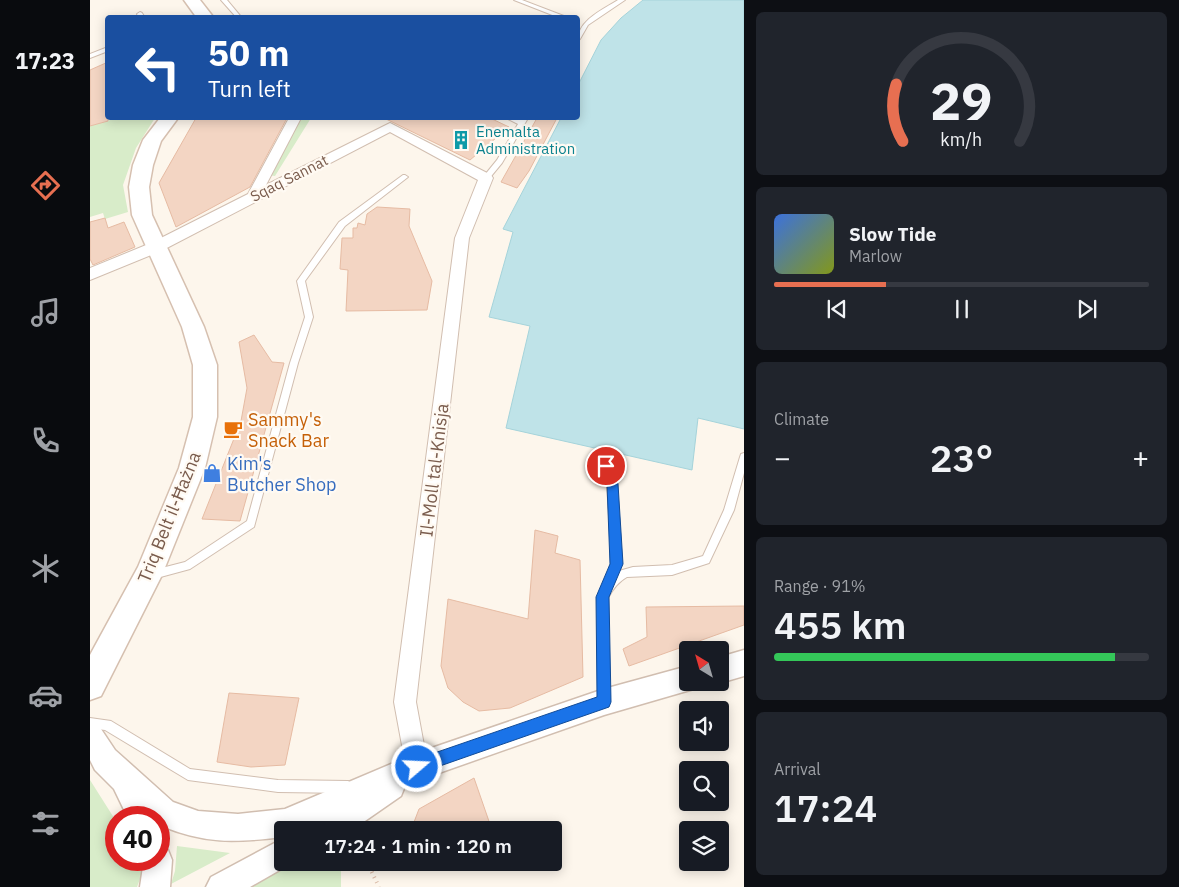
<!DOCTYPE html>
<html lang="en">
<head>
<meta charset="utf-8">
<style>
	:root { --surface:#171b24; --page:#20242c; --text:#f1f3f6; --muted:#9ea1a6; --line:#363941; --accent:#e76f51 }
	body { margin:0; font-family:"IBM Plex Sans",sans-serif; background:var(--page); color:var(--text); height:100vh; display:flex; flex-direction:column; font-size:19px; white-space:nowrap }
	* { box-sizing:border-box; margin:0 }
	p { font-size:16px; color:var(--muted) }
	.icon { flex:none; width:28px; height:28px; fill:none; stroke:currentColor; stroke-width:2; stroke-linecap:round; stroke-linejoin:round }
	.map { position:relative; flex:1; overflow:hidden }
	.sheet { display:flex; flex-direction:column; gap:12px; padding:12px; background:#0d0f14; width:435px }
	.sheet>* { flex:none }
	.banner { position:absolute; left:15px; top:15px; width:475px; height:105px; border-radius:5px; box-shadow:0 2px 12px #0003; background:#1a4fa0; color:#fff; overflow:hidden }
	.needle { width:32px; rotate:323deg }
	.fabs { position:absolute; left:589px; top:641px; display:grid; gap:10px }
	.fabs a { display:grid; place-items:center; width:50px; height:50px; border-radius:5px; background:var(--surface); box-shadow:0 2px 12px #0003; font-size:25px }
	.speed { position:absolute; left:15px; top:806px; display:flex; gap:10px; font-size:25px; font-weight:700; text-align:center }
	.speed>* { display:grid; place-content:center; width:65px; height:65px; border-radius:50%; background:var(--surface); box-shadow:0 2px 12px #0003; line-height:1 }
	.speed .limit { border:8px solid #d22; background:#fff; color:#111 }
	.pin { position:absolute; display:grid; place-items:center; width:42px; height:42px; color:#fff; margin:-21px; border:2px solid #fff; border-radius:50%; box-shadow:0 1px 5px #0007 }
	.me { position:absolute; width:55px; margin:-28px; rotate:71deg; stroke-linejoin:round; filter:drop-shadow(0 0 4px #0008) }
	.turn { display:flex; align-items:center; gap:18px; height:105px; padding:0 20px; font-size:22px }
	.turn .icon { width:65px; height:65px; stroke-width:2.5 }
	.turn b { display:block; font-size:35px; line-height:42px }
	.big { font-size:38px; font-weight:600; line-height:1.1 }
	.sheet .widget { flex:1; display:flex; flex-direction:column; justify-content:center; gap:8px; min-width:0; padding:0 18px; border-radius:8px; background:var(--page) }
	.sheet .dial { align-items:center; gap:0 }
	.dial svg { height:130px; overflow:visible; fill:none; stroke:var(--line); stroke-width:7; stroke-linecap:round; text-anchor:middle }
	.dial text { fill:var(--text); stroke:none }
	.song { display:flex; align-items:center; gap:15px }
	.cover { width:60px; height:60px; border-radius:8px; background:linear-gradient(135deg,hsl(220 70% 55%),hsl(70 70% 35%)) }
	.played { height:5px; border-radius:2px; background:linear-gradient(90deg,var(--accent) 30%,var(--line) 30%) }
	.keys { display:flex; justify-content:space-around; direction:ltr }
	.heat { display:flex; justify-content:space-between; align-items:center; font-size:28px; direction:ltr }
	.charge { height:8px; border-radius:4px; background:linear-gradient(90deg,#34c759 91%,var(--line) 0) }
	.trip { position:absolute; left:184px; top:821px; width:288px; height:50px; border-radius:5px; background:var(--surface); box-shadow:0 2px 12px #0003; font-weight:600; line-height:50px; text-align:center }
	main { display:flex; flex:1; min-height:0 }
	.tab-bar { display:flex; flex-direction:column; width:90px; justify-content:space-around; align-items:center; background:#090b0e; color:var(--muted) }
	.tab-bar .icon { width:35px; height:35px }
	.tab-bar .on { color:var(--accent) }
	.tab-bar b { font-size:22px; color:var(--text) }
	.map>svg:first-child { display:block }
	.green { fill:#d8ecc9 }
	.water { fill:#bfe3e8; stroke:#a5d3da }
	.building { fill:#f3d5c3; stroke:#e6bba3 }
	.lines { fill:none; stroke-linecap:round; stroke-linejoin:round }
	.service-casing { stroke:#d1beb0; stroke-width:2 }
	.minor-casing { stroke:#d1beb0; stroke-width:2 }
	.tertiary-casing { stroke:#d1beb0; stroke-width:3 }
	.secondary-casing { stroke:#d6c0b0; stroke-width:3 }
	.path { stroke:#d9b8a5; stroke-width:4; stroke-dasharray:1 4.5; stroke-linecap:butt }
	.service { fill:#fff; fill-rule:evenodd }
	.minor { fill:#fff; fill-rule:evenodd }
	.tertiary { fill:#fff; fill-rule:evenodd }
	.secondary { fill:#fff; fill-rule:evenodd }
	.route { fill:#1a73e8; stroke:#114b97 }
	.labels { text-anchor:middle; dominant-baseline:central; stroke-width:4.5; stroke-linejoin:round; paint-order:stroke }
	.far-culture-label { font-size:15px; fill:#0d838f; stroke:#fffaf3; text-anchor:start }
	.far-street-label { font-size:15px; fill:#7a5c4d; stroke:#fffaf3 }
	.food-label { font-size:18px; fill:#c56008; stroke:#fffaf3; text-anchor:start }
	.shop-label { font-size:18px; fill:#366cbe; stroke:#fffaf3; text-anchor:start }
	.street-label { font-size:18px; fill:#7a5c4d; stroke:#fffaf3 }
</style>
</head>
<body>
<main>
<nav class="tab-bar">
<b>17:23</b>
<svg class="icon on" aria-label="directions" viewBox="0 0 24 24"><path d="M12 3l9 9-9 9-9-9zM9 14v-3h6M13 9l2 2-2 2"/></svg>
<svg class="icon" aria-label="music" viewBox="0 0 24 24"><path d="M9 18V5l10-2v13"/><circle cx="6" cy="18" r="3"/><circle cx="16" cy="16" r="3"/></svg>
<svg class="icon" aria-label="phone" viewBox="0 0 24 24"><path d="M5 4h4l2 5-3 2q2 4 5 5l2-3 5 2v4C11 20 4 13 5 4z"/></svg>
<svg class="icon" aria-label="climate" viewBox="0 0 24 24"><path d="M12 3v18M4 7l16 10M4 17L20 7"/></svg>
<svg class="icon" aria-label="car" viewBox="0 0 24 24"><path d="M5 17H2v-5l4-1 3-4h7l3 4 3 1v5h-3M9 17h6M6 11h13"/><circle cx="7" cy="17" r="2"/><circle cx="17" cy="17" r="2"/></svg>
<svg class="icon" aria-label="filters" viewBox="0 0 24 24"><path d="M4 7h16M4 17h16"/><circle cx="9" cy="7" r="2"/><circle cx="15" cy="17" r="2"/></svg>
</nav>
<div class="map">
<svg width="654" height="887" viewBox="0 0 654 887">
	<rect width="100%" height="100%" fill="#fdf6ec"/>
	<!-- green -->
	<path class="green" d="M27 118H65L46 148 33 185 38 212 15 219 13 213 0 217V126Z
		M209 118H221L185 176 177 175Z
		M0 780 26 821V860H54L53 871 47 887H0Z
		M87 846 140 853 81 884 85 871Z
		M204 863H251V887H157Z"/>
	<!-- water -->
	<path class="water" d="M553 0H654V429L608 418 602 470 416 428 440 326 399 317 423 232 413 229 471 118H488V85L511 40 531 18Z"/>
	<!-- building -->
	<path class="building" d="M18 62V121L0 126V70Z
		M106 118H197L160 187 86 227 69 183Z
		M294 118H400L419 127 380 160Z
		M447 118H467L439 171 427 188 411 182Z
		M287 207 320 209 319 226 342 281 337 310 256 311 258 270 250 269 252 238H263V228H267L268 223 275 225 277 214Z
		M15 218 18 228 34 222 45 247 3 265 0 259V222Z
		M164 335 182 362 194 363 177 424 150 521 112 519 151 421 157 388 149 342Z
		M445 530 468 536 465 553 490 560 493 677 420 708 389 711 373 702 358 688 351 666 358 599 438 619Z
		M654 606V625L539 666 533 649 557 637 556 607Z
		M139 693 209 698 195 765 161 767 127 762Z
		M384 778 402 830H321L329 809Z"/>
	<g class="lines">
		<!-- service casing -->
		<g class="service-casing">
			<path id="service" d="M131 0H137L152 18H147Z
				M424 0H432L479 18H470Z
				M528 0H535L498 25 490 39 488 40C488 20 514 9 528 0Z
				M50 12 52 13 55 18H49L47 14Z
				M18 47V51L0 58V54Z
				M416 118H423L430 120 432 118H438L412 163 398 180H394V176L407 160 428 124Z
				M313 175H315L318 177 255 226 215 281 223 317 208 363 164 527 100 569 63 579 60 577 58 574 60 571 95 562 157 521 200 363 215 317 207 281 249 222Z
				M654 453V473L644 510 619 563 582 575 537 577C528 582 523 589 518 598L519 699 518 703 514 704 510 703 509 699 508 597 515 584 522 564 517 484 512 466 513 463 516 462 519 463 527 484 532 564 529 571 543 567 582 565 613 556 634 510 650 457 651 454Z
				M0 718 21 721 100 769 188 780 258 781 262 783 264 787 262 791 258 793 188 792 98 780 15 730 0 728Z"/>
		</g>
		<!-- minor casing -->
		<g class="minor-casing">
			<path id="minor" d="M199 118H211L176 185 300 123 401 175 403 178 379 238 326 702 338 767 335 775 327 778 319 775 316 767 304 702 365 238 388 180 300 132 71 251 0 280V268L61 243 158 194Z"/>
		</g>
		<!-- tertiary casing -->
		<g class="tertiary-casing">
			<path id="tertiary" d="M654 650V676L630 683V657Z
				M598 666V682H609L607 688 514 715 329 780 315 786 311 796 262 830H221L223 825 212 830H192V837C143 843 116 844 69 825V818H38L24 789 5 770 0 760V722L9 726 25 750 83 802 108 811 148 814 195 809 327 753 514 689Z
				M192 839V862L202 863 160 887H116L121 877Z
				M69 846 78 850 82 860 80 887H50L54 860H69Z"/>
		</g>
		<!-- secondary casing -->
		<g class="secondary-casing">
			<path id="secondary" d="M94 0H110L124 18H107Z
				M70 118H88L71 141 63 165 59 187 62 215 114 327 127 365V417L115 468 72 575 11 696 0 700V655L48 567 89 468 103 417V365L92 327 42 215 39 187 43 165 53 140Z"/>
		</g>
		<!-- path -->
		<path class="path" d="M277 862 289 887"/>
		<!-- service -->
		<use href="#service" class="service"/>
		<!-- minor -->
		<use href="#minor" class="minor"/>
		<!-- tertiary -->
		<use href="#tertiary" class="tertiary"/>
		<!-- secondary -->
		<use href="#secondary" class="secondary"/>
	</g>
	<!-- route -->
	<path class="route" d="M516 461 520 462 528 484 533 564 519 597 521 702 519 707 327 774 322 772 320 767 322 762 327 759 507 697 506 597 520 564 517 484 510 466 512 462Z"/>
	<!-- icons -->
	<defs>
		<g id="building-bare" transform="scale(1.5)"><path d="M-4-6H4V6H1V3H-1V6H-4ZM-2.5-4.3h1.7v1.8h-1.7ZM.8-4.3h1.7v1.8H.8ZM-2.5-1h1.7V.8h-1.7ZM.8-1h1.7V.8H.8Z" fill="#0f9aa8" stroke="#fffaf3" stroke-width="2.5" paint-order="stroke"/></g>
		<g id="cafe-bare" transform="scale(1.5)"><path d="M-5.5-4.5H6V0H3Q3 3.5 0 3.5H-2.5Q-5.5 3.5-5.5 0ZM3-3.2v2h1.7v-2ZM-6 4.5H4V6H-6Z" fill="#e8710a" stroke="#fffaf3" stroke-width="2.5" paint-order="stroke"/></g>
		<g id="shop-bare" transform="scale(1.5)"><path d="M-5-2.5h2.3a2.7 3.5 0 0 1 5.4 0H5L5.5 6h-11ZM-1.5-2.5h3a1.5 2.3 0 0 0-3 0Z" fill="#3f7fe0" stroke="#fffaf3" stroke-width="2.5" paint-order="stroke"/></g>
	</defs>
	<g fill-rule="evenodd">
		<use href="#building-bare" x="371" y="140"/>
		<use href="#cafe-bare" x="143" y="429"/>
		<use href="#shop-bare" x="122" y="473"/>
	</g>
	<g class="labels">
		<!-- far-culture labels -->
		<g class="far-culture-label">
			<text x="386" y="131">Enemalta<tspan x="386" dy="17">Administration</tspan></text>
		</g>
		<!-- far-street labels -->
		<g class="far-street-label">
			<text transform="translate(199 178) rotate(-27)">Sqaq Sannat</text>
		</g>
		<!-- food labels -->
		<g class="food-label">
			<text x="158" y="419">Sammy's<tspan x="158" dy="21">Snack Bar</tspan></text>
		</g>
		<!-- shop labels -->
		<g class="shop-label">
			<text x="137" y="463">Kim's<tspan x="137" dy="21">Butcher Shop</tspan></text>
		</g>
		<!-- street labels -->
		<g class="street-label">
			<text transform="translate(344 470) rotate(-83)">Il-Moll tal-Knisja</text>
			<text transform="translate(79 517) rotate(-68)">Triq Belt il-Ħażna</text>
		</g>
	</g>
</svg>
<div class="fabs">
<a><svg class="needle" viewBox="-14 -14 28 28"><path d="M0-13l5 13h-10z" fill="#e53935"/><path d="M0 13l5-13h-10z" fill="#9ea1a6"/></svg></a>
<a><svg class="icon" aria-label="sound" viewBox="0 0 24 24"><path d="M4 9h4l5-4v14l-5-4H4zM17 9q2 3 0 6"/></svg></a>
<a><svg class="icon" aria-label="search" viewBox="0 0 24 24"><circle cx="10" cy="10" r="6"/><path d="M15 15l6 6"/></svg></a>
<a><svg class="icon" aria-label="layers" viewBox="0 0 24 24"><path d="M12 4l9 5-9 5-9-5zM3 14l9 5 9-5"/></svg></a>
</div>
<div class="speed"><div class="limit">40</div></div>
<div class="pin" style="left:516px;top:466px;background:#d93025"><svg class="icon" aria-label="arrive" viewBox="0 0 24 24"><path d="M6 21V4h12l-3 4 3 4H6"/></svg></div>
<svg class="me" style="left:327px;top:767px" viewBox="-20 -20 40 40"><circle r="17" fill="#1a73e8" stroke="#fff" stroke-width="3"/><path d="M0-11L8 9 0 5-8 9z" fill="#fff"/></svg>
<div class="trip">17:24 · 1 min · 120 m</div>
<div class="banner">
<div class="turn"><svg class="icon" aria-label="left" viewBox="0 0 24 24"><path d="M17 20v-9H6M10 6l-5 5 5 5"/></svg><div><b>50 m</b>Turn left</div></div>
</div>
</div>
<section class="sheet">
<div class="widget dial"><svg viewBox="0 0 100 80">
<path d="M14 69A42 42 0 1 1 86 69"/>
<path d="M14 69A42 42 0 0 1 10 34" stroke="#e76f51"/>
<text x="50" y="56" font-size="32" font-weight="700">29</text>
<text x="50" y="72" font-size="11">km/h</text>
</svg></div>
<div class="widget">
<div class="song"><i class="cover"></i><div><b>Slow Tide</b><p>Marlow</p></div></div>
<div class="played"></div>
<div class="keys"><svg class="icon" aria-label="previous" viewBox="0 0 24 24"><path d="M18 5L8 12l10 7zM5 5v14"/></svg><svg class="icon" aria-label="pause" viewBox="0 0 24 24"><path d="M8 5v14M16 5v14"/></svg><svg class="icon" aria-label="next" viewBox="0 0 24 24"><path d="M6 5l10 7-10 7zM19 5v14"/></svg></div>
</div>
<div class="widget"><p>Climate</p>
<div class="heat"><a>−</a><b class="big">23°</b><a>+</a></div>
</div>
<div class="widget"><p>Range · 91%</p><b class="big">455 km</b><div class="charge"></div></div>
<div class="widget"><p>Arrival</p><b class="big">17:24</b></div>
</section>
</main>
</body>
</html>
